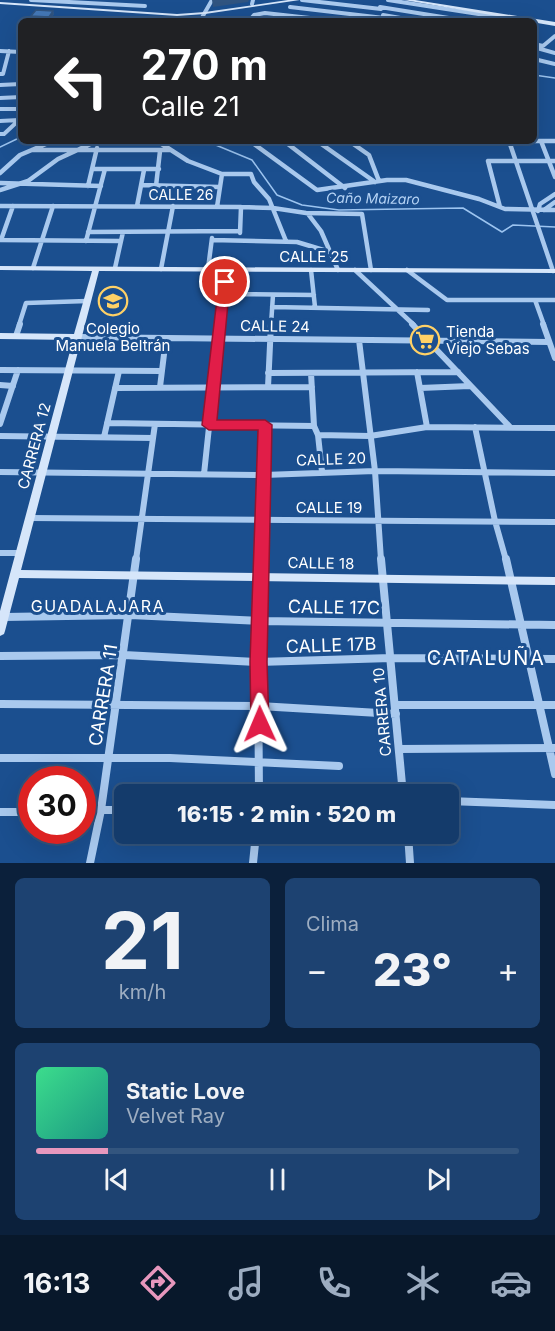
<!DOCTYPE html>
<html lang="es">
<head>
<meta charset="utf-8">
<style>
	:root { --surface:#143b6b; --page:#1d4271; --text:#f1f3f6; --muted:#9dadc1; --line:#33557e; --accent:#e797bd }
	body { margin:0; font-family:Inter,sans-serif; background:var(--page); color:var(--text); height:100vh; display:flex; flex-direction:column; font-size:22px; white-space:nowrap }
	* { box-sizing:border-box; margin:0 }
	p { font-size:20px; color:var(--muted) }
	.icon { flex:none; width:33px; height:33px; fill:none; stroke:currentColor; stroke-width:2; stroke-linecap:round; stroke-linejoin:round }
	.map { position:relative; height:863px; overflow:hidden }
	.panel { display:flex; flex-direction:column; gap:15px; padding:15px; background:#0b203b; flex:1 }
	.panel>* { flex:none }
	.banner { position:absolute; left:18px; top:18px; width:519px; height:126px; border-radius:9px; box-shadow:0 6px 24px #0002,0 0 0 2px var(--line); background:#202124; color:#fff; overflow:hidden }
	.speed { position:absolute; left:18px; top:766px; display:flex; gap:12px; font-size:30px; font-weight:700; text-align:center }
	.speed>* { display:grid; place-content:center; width:78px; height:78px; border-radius:50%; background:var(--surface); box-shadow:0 6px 24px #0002,0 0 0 2px var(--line); line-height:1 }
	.speed .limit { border:9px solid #d22; background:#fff; color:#111 }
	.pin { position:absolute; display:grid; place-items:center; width:51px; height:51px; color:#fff; margin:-26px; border:3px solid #fff; border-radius:50%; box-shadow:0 2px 6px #0007 }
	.me { position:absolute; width:66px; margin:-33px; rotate:359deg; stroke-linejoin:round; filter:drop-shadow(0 0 4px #0008) }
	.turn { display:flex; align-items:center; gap:21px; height:126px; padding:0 24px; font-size:27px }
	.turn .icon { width:78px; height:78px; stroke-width:2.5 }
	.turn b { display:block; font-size:42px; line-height:51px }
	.big { font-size:45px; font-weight:800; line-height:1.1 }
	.panel .card { flex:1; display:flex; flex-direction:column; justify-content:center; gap:9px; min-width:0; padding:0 21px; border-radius:9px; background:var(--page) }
	.panel .dial { align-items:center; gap:0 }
	.dial b { font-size:78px; line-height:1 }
	.song { display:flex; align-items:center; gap:18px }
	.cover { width:72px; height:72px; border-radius:9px; background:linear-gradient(135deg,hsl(150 70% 55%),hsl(170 70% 35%)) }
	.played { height:6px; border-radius:3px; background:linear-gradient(90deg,var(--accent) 15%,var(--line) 15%) }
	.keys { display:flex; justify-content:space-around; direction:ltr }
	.heat { display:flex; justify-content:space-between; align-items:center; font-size:33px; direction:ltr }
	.panel .tiles { flex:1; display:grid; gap:15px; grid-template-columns:1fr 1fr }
	.card:last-child { grid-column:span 2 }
	.trip { position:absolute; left:114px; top:784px; width:345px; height:60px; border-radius:9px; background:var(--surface); box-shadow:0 6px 24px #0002,0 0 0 2px var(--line); font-weight:800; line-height:60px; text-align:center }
	.menu { display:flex; height:96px; justify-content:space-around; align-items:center; background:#08182b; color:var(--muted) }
	.menu .icon { width:42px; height:42px }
	.menu .current { color:var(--accent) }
	.menu b { font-size:27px; color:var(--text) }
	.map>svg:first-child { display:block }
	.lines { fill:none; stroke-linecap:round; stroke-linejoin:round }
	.stream { stroke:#9cc4f0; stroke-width:1.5 }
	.street-far3 { stroke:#a9c9ee; stroke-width:4 }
	.street-far2 { stroke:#a9c9ee; stroke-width:4.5 }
	.street-far1 { stroke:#a9c9ee; stroke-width:6 }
	.street { stroke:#a9c9ee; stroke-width:8 }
	.secondary { fill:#d6e6fa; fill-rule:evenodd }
	.wall { fill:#3a679d }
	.shaded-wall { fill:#305480 }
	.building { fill:#4478b7; stroke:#305480; stroke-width:1.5 }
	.route { fill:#e11d48; stroke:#92132f; stroke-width:1.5 }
	.labels { text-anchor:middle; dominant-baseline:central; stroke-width:6; stroke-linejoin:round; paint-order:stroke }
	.far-street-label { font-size:14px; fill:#fff; stroke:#1b4f8f }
	.far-water-label { font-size:14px; font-style:italic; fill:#b5d3f5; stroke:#1b4f8f }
	.street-label { font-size:15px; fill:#fff; stroke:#1b4f8f }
	.poi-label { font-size:15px; fill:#fff; stroke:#1b4f8f }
	.neighbourhood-label { font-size:16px; letter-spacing:1.5px; fill:#fff; stroke:#1b4f8f }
	.near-street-label { font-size:18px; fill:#fff; stroke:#1b4f8f }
	.near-neighbourhood-label { font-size:20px; letter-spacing:1.5px; fill:#fff; stroke:#1b4f8f }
</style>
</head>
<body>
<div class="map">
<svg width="555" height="863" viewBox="0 0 555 863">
	<rect width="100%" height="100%" fill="#1b4f8f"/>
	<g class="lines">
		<!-- stream -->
		<path class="stream" d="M534 75 555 78
			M206 141 252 160 277 195 302 205 339 210 463 208 502 232 513 225 555 227
			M0 147 21 137"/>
		<!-- street-far3 -->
		<path class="street-far3" d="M31 0 145 6
			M302 0 381 9
			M388 0 498 17
			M252 4 253 0
			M290 7 384 18
			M380 7 455 19
			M383 15 418 21
			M201 19 217 21
			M139 20 161 21
			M200 21 212 0
			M249 21 254 15 265 13 337 21
			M534 44 543 46 555 36
			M537 48 555 53
			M0 51 21 52
			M534 59 555 64
			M0 74H3L9 51
			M0 85 21 84
			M0 98 21 97
			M0 109H21
			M0 121 19 120
			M0 134H4L19 120
			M157 141 159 142
			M250 141 252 142
			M284 141 286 142
			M317 141 319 142
			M349 141 351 142
			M534 141H555
			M50 142 53 141
			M94 142 97 141"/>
		<!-- street-far2 -->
		<path class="street-far2" d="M157 141 188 161 222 174H251L254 182 269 199 286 241
			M250 141 317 190 387 180H406L479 199 505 209 555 210
			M284 141 345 188
			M317 141 375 182
			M349 141 369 155 379 181
			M509 141 553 271
			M534 141H555
			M541 141 555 177
			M32 150H170
			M92 169H159
			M0 173 20 155 53 141
			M0 183 101 186
			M141 185 219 187
			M88 186 97 148
			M156 186 160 151
			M0 190 28 181 58 159 97 141
			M0 206 241 207 273 208 306 213 362 214 371 270
			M137 206 144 170
			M217 207 222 174
			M500 207 488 161H555
			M544 210 555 202
			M538 211 540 204 555 194
			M308 214 321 231 338 270
			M88 232 240 231
			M240 233 241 207
			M0 240 121 241
			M1 240 13 206
			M212 240 297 242 330 252
			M86 241 105 169
			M33 268 53 206
			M115 268 123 232
			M161 269 173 206
			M208 269 212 238
			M311 270 315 307
			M355 270 414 325
			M407 270 447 300H555
			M224 294 314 295
			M535 300 544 325
			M272 307 428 310
			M19 325 26 303 87 301
			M220 325 226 269
			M271 325 273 295"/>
		<!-- street-far1 -->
		<path class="street-far1" d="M412 324 510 427
			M543 324 555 358
			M16 336 20 324
			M78 337 549 342
			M359 340 375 471 381 560
			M0 370 162 371
			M417 372 427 427
			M268 373 458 372
			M311 373 314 426 318 435 322 472
			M0 385 13 386
			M160 387 166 338
			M268 387 271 324
			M115 388 312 387
			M420 388 470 386
			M107 423 314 426
			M0 424 18 370
			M475 427 495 521 506 560
			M318 435 370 436 427 427 555 428
			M0 436 153 438
			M104 437 119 371
			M0 472 264 475 375 471 555 473
			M204 474 220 324
			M30 518 555 522
			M0 553H21
			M136 560 155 424
			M261 560 265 425"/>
		<!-- street -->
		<path class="street" d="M381 559 403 795
			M506 559 555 774
			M4 617 130 615 260 621 555 625
			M0 656 124 655 258 662 391 658 555 659
			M0 704 259 706 396 714
			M395 705H555
			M399 749 555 748
			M0 758H170L339 766
			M259 795 258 662 261 559
			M448 801 555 805
			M82 810H124
			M0 812H32
			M408 834 410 863
			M90 863 101 810 136 559
			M253 863 256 834"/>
		<!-- secondary -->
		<path class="secondary" d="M288 0H300L205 14 177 16 0 4V2L177 14 205 12Z
			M404 0H415L555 22V26Z
			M0 266 555 269V273L99 271 21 570 555 577V585L19 578 5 631 4 634 0 636V611L73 340 0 339V333L74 334 92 271 0 270Z"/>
	</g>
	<!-- wall -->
	<path class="wall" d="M53 11 54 14 49 21 32 20 31 16Z"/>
	<!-- shaded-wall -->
	<path class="shaded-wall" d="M212 0H249L248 2 213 7Z
		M53 11 54 14 49 21V17Z"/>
	<!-- building -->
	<path class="building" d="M36 10 53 11 49 17 31 16Z"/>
	<!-- route -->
	<path class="route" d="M225 278 230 282 217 420H265L272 425 267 662 269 724 266 730 260 733 253 730 251 724 250 662 258 430H209L202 425 219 282Z"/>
	<!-- icons -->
	<defs>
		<g id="school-ring" transform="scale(1.5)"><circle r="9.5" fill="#1b4f8f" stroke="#ffd166" stroke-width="1.5"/><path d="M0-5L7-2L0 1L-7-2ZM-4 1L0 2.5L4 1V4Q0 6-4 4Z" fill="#ffd166"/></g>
		<g id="supermarket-ring" transform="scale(1.5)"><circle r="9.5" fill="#1b4f8f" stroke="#ffd166" stroke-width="1.5"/><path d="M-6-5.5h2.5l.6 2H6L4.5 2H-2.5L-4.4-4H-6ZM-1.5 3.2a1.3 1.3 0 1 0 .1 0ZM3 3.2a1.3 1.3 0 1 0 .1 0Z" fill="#ffd166"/></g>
	</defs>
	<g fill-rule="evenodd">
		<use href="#school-ring" x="113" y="301"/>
		<use href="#supermarket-ring" x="425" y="340"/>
	</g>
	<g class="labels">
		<!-- far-street labels -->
		<g class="far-street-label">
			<text x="181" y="194">CALLE 26</text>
		</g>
		<!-- far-water labels -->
		<g class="far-water-label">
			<text transform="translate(373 198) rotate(1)">Caño Maizaro</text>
		</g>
		<!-- street labels -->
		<g class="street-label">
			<text x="314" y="256">CALLE 25</text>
			<text transform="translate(275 326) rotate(1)">CALLE 24</text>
			<text transform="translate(34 446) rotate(-75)">CARRERA 12</text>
			<text transform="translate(331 459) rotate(-2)">CALLE 20</text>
			<text x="329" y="507">CALLE 19</text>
			<text transform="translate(321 563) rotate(1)">CALLE 18</text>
			<text transform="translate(382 712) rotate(-95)">CARRERA 10</text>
		</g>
		<!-- poi labels -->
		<g class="poi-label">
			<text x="113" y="328">Colegio<tspan x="113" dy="17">Manuela Beltrán</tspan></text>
			<text x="446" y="331" text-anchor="start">Tienda<tspan x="446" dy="17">Viejo Sebas</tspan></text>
		</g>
		<!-- neighbourhood labels -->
		<g class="neighbourhood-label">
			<text x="98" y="606">GUADALAJARA</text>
		</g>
		<!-- near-street labels -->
		<g class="near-street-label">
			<text transform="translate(334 607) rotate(1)">CALLE 17C</text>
			<text transform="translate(331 645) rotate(-2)">CALLE 17B</text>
			<text transform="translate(103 695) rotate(-81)">CARRERA 11</text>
		</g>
		<!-- near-neighbourhood labels -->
		<g class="near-neighbourhood-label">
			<text x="486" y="658">CATALUÑA</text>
		</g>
	</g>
</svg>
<div class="speed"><div class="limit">30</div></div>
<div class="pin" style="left:225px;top:282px;background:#d93025"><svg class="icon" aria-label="arrive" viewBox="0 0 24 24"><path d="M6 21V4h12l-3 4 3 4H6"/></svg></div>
<svg class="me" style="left:260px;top:724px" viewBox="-20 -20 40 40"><path d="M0-17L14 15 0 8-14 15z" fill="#e11d48" stroke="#fff" stroke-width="4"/></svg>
<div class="trip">16:15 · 2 min · 520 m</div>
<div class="banner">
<div class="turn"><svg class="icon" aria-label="left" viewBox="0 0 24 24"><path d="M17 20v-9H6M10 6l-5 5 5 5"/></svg><div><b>270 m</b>Calle 21</div></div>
</div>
</div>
<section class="panel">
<div class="tiles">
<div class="card dial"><b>21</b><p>km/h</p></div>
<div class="card"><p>Clima</p>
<div class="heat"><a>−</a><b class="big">23°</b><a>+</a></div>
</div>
<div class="card">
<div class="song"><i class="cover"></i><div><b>Static Love</b><p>Velvet Ray</p></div></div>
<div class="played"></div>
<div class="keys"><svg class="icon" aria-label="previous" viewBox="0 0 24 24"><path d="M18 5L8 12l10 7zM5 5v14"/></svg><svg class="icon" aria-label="pause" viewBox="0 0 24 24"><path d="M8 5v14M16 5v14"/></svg><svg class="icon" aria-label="next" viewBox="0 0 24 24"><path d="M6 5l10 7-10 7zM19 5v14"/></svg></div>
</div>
</div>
</section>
<nav class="menu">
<b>16:13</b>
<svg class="icon current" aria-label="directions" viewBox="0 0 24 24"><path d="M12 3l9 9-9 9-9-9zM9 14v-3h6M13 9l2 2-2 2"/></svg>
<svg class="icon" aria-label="music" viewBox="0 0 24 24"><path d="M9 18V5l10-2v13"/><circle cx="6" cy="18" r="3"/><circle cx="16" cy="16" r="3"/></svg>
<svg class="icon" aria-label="phone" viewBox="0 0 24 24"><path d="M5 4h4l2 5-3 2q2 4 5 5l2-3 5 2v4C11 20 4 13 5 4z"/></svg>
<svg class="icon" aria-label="climate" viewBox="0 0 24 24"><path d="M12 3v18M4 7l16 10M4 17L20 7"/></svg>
<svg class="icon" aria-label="car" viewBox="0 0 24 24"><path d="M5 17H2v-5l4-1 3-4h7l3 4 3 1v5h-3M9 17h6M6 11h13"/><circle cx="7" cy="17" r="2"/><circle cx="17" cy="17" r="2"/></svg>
</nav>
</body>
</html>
